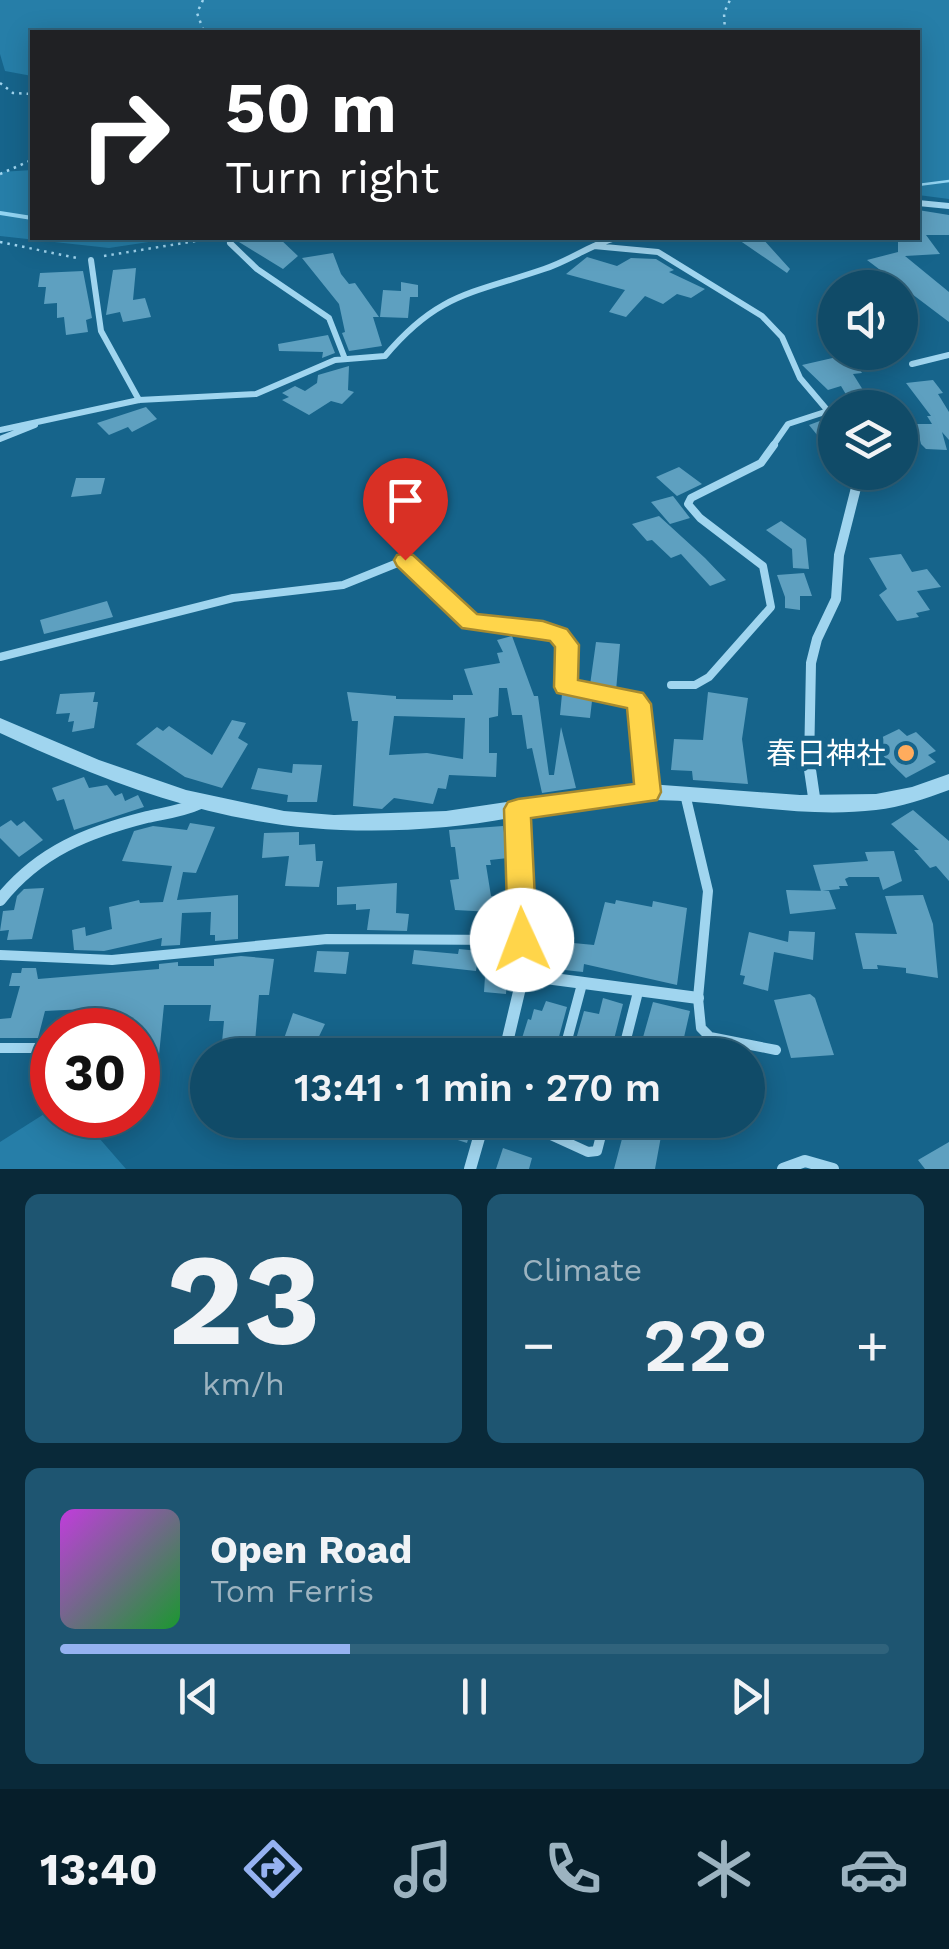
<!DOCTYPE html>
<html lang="en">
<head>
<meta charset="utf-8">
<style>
	:root { --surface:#104b68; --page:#1e5571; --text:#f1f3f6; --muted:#9cb3c0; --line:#30637c; --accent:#95b2f1 }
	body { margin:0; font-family:"Work Sans","Noto Sans JP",sans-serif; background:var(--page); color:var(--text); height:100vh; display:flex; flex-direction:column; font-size:38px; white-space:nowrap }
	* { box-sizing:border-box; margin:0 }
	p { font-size:32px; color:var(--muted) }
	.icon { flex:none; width:55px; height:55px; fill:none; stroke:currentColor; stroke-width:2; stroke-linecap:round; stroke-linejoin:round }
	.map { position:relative; height:1169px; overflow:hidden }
	.sheet { display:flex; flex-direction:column; gap:25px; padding:25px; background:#092939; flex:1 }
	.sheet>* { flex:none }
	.guide { position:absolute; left:30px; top:30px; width:890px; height:210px; border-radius:0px; box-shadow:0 5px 25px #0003,0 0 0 2px var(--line); background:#202124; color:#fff; overflow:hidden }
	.controls { position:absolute; left:818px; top:270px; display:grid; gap:20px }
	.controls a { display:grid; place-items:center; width:100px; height:100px; border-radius:50%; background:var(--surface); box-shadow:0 5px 25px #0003,0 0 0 2px var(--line); font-size:50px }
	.speed { position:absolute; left:30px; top:1008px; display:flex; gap:20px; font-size:50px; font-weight:700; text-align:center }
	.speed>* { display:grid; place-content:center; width:130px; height:130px; border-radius:50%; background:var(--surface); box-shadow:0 5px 25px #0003,0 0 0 2px var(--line); line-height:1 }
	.speed .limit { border:15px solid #d22; background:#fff; color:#111 }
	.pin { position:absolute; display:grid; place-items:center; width:85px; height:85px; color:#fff; margin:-102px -42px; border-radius:50% 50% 50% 0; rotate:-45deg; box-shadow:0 0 10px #0007 }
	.pin .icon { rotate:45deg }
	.me { position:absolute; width:110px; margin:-55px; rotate:358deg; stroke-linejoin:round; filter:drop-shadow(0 0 8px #0008) }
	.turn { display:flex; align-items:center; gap:35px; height:210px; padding:0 30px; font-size:45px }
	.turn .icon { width:130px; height:130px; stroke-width:2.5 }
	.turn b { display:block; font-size:70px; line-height:85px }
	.big { font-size:75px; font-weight:600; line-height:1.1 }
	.sheet .card { flex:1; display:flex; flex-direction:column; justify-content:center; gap:15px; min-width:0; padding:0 35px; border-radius:15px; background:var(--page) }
	.sheet .dial { align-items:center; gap:0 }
	.dial b { font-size:130px; line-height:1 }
	.song { display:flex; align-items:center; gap:30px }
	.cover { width:120px; height:120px; border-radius:15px; background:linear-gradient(135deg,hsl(290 70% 55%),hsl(130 70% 35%)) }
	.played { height:10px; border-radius:5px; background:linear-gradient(90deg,var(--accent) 35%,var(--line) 35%) }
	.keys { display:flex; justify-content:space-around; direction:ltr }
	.heat { display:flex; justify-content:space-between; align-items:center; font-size:55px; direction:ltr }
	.sheet .tiles { flex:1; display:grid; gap:25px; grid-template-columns:1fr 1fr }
	.card:last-child { grid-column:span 2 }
	.trip { position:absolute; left:190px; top:1038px; width:575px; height:100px; border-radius:50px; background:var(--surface); box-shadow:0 5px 25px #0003,0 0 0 2px var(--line); font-weight:600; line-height:100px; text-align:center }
	.tabs { display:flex; height:160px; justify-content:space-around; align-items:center; background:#061e2a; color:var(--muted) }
	.tabs .icon { width:70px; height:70px }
	.tabs .active { color:var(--accent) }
	.tabs b { font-size:45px; color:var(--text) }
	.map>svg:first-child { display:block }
	.green { fill:#267ea8 }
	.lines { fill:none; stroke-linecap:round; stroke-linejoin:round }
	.stream-far1 { stroke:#92d4f2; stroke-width:2.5 }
	.stream { stroke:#92d4f2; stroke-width:4 }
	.building { fill:#5ea0c0; fill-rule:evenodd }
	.path { stroke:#a0d5ef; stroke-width:2.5; stroke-dasharray:2.5 5; stroke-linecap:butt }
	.service-far2 { stroke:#a0d5ef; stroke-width:6 }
	.service-far1 { stroke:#a0d5ef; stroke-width:8 }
	.service { stroke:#a0d5ef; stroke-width:10 }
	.minor-far2 { stroke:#a0d5ef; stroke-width:8 }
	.minor-far1 { stroke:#a0d5ef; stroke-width:10 }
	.minor { stroke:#a0d5ef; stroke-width:12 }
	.tertiary { fill:#a0d5ef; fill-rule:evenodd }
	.route { fill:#ffd54a; stroke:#a68a30; stroke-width:2.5 }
	.poi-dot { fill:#ffac5d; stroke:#16648b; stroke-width:4 }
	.labels { text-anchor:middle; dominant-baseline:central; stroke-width:10; stroke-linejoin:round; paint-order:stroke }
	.poi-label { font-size:30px; fill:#fff; stroke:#16648b; text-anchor:end }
</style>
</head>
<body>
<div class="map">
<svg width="949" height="1169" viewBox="0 0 949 1169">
	<rect width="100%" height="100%" fill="#16648b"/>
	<!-- green -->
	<path class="green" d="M0 0H949V199L918 195V32H32V76L5 71 0 54Z
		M32 170V238H175L109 248 0 236V172Z
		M52 1109V1115H79L126 1169H0V1142Z"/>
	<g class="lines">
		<!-- stream-far1 -->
		<path class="stream-far1" d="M918 185 949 181"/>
		<!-- stream -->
		<path class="stream" d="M0 213 32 218"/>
	</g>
	<!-- building -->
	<path class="building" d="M918 210 949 215V235H926L940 254 905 256 949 292V322L867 260 898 252V238H918Z
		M253 238H279L298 256 283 269 239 242Z
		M736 238H762L790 269 787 273Z
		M333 253 341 274 349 284 355 283 379 317H373L382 346 349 351 342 333 345 332 339 304 302 258Z
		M587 257 617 266 631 258 656 259 674 270 669 272 705 289 691 298 677 294 663 304 645 296 626 317 609 312 625 290 566 274Z
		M136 268 133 300 145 298 151 317 123 322 120 312 106 315 113 270Z
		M83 271 92 318 86 320 88 332 66 335 64 317 57 318V303L44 304 46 287H38L40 273Z
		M401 282 418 285V297H410L408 318 380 317 383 290 401 291Z
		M328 335 335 353 322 358 323 352 279 351 278 344Z
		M850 354 862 373 853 374 873 406 854 408 841 386 828 390 802 365Z
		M349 366 348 390 354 392 342 404 331 401 309 415 282 400 289 397 282 393 295 386 305 391 317 383 318 375Z
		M933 380 943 393 938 394 949 412V440L942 432 947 450 926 449 921 444 916 424H932L927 416H931L906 383Z
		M146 407 157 419 132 432 128 427 109 435 97 423Z
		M825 419 835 429V457L809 425Z
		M679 467 702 484 677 496 656 477Z
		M76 478H105L101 494 71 497Z
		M673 496 690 518 670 524 651 502Z
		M659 516 705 558 726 580 710 586 681 554 671 558 652 540 647 541 632 524Z
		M781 521 806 539 809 569 793 568 792 549 766 530Z
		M901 554 912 572 927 569 941 587 917 591 930 610 916 613 919 617 897 621 879 595 887 589 869 558Z
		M804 573 812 596H800V610L785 608V597L777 575Z
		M107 601 113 617 44 634 40 620Z
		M512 636 534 696H538L549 775H554L561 727 576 788 542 793 532 748 527 749 522 715H512L507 688H499L498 716 489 718V753H497L496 777 449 775 446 789 438 788 433 804 394 798 382 809 353 806 358 721H352L347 692 396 696V699L453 700V695H473L464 669 500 663 497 653 503 652 497 640ZM394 716 465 718 463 759 427 753 389 755Z
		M596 642 620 644 616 691 590 685Z
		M95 692 93 702H98L94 728 72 732 74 721 68 722 70 713 56 714 60 694Z
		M708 692 748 698 742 739 748 784 693 780 692 771 671 770 674 739 703 740Z
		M562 694 592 701 590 718 560 715Z
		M232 720 246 723 238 738 248 744 222 788 185 777 136 744 157 727 163 731 169 726 212 755Z
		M899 729 907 736 916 732 936 751 928 755 936 762 906 778 870 743Z
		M293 764 322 765 317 802H287L288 795 251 789 258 768 292 773Z
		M84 777 89 788 107 785 115 796 122 793 125 801 138 795 144 807 74 830 64 799 57 801 52 788Z
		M913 810 949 841V881L936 866 930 868 914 850H919L891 824Z
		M11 820 17 826 24 821 43 840 19 857 0 838V827Z
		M190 823 215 827 196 873 183 872 177 900 238 895V939L215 941V935H210L211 912 182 913 180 945 161 946 162 938 104 951 74 950 72 930 85 927 86 936 112 929 109 907 139 900 140 903 163 902 172 866 122 861 134 831 153 826 187 830Z
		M503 826 508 858 490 860 491 865H486L491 896 509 895 511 913 455 910 450 880 459 879 455 847H451L449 830Z
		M299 832V845L315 844 316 861H323L319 887 285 886 289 856 262 858 264 833Z
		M894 851 902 881 883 890 879 877H849L845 879 848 886H839L840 889 821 891 813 865 868 861 865 852Z
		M397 883 396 913 409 914 407 931 367 930 370 909 356 910V904L337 905V887Z
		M44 888 32 939 7 940 9 930 0 931 3 911 14 910 17 896 24 889Z
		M786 890 829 891 836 909 790 914Z
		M923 895 933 924 938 978 906 973V968L877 965 878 969H863L855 933 897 934 885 896Z
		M616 900 652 907 653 901 687 908 677 985 584 964 583 972 546 968 545 955 532 954V939L594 945 605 902 615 904Z
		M789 931 815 932 813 960 774 952 768 991 743 984 745 976 740 975 749 932 788 942Z
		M459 949 479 951 476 971 412 964 414 950 458 954Z
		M317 951 349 952 346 974 314 972Z
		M241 956 274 959 269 995H259L254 1054 227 1055 229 1042H222L224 1021H209L211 1005H164L159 1055 138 1057V1030H83L85 1009 45 1011 38 1038H0V1019L11 1018 20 986H9L12 973H21L22 968H36L38 979 159 969V964L178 962V966H214V959Z
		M486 961 508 963 506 994 484 992Z
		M810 994 815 998 834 1055 791 1058 774 1000Z
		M603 998 623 1004 610 1055H581L573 1050 584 1011 599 1014Z
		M546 1001 567 1007 554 1055H521L518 1051 528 1019 531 1020 534 1009 542 1011Z
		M653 1002 690 1011 680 1055H638Z
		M293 1013 325 1024 310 1055 280 1050Z
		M438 1120H465L472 1126 467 1143 433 1132Z
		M627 1120H664L655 1169H614Z
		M949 1142V1169H925L918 1160Z
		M503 1148 532 1158 529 1169H496Z"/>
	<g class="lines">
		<!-- path -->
		<path class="path" d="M203 0 197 13 204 32
			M725 32 724 13 730 0
			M0 83 13 93 32 94
			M0 174 32 160
			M0 242 77 258
			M104 256 208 239 219 241"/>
		<!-- service-far2 -->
		<path class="service-far2" d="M918 203 949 206
			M230 243 257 269 329 318 345 359
			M594 246 658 252 762 316 782 337 800 378 828 411 788 424 772 447
			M91 260 101 331 139 400
			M912 364 949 355
			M0 430 139 400 256 394 335 360 385 356C438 293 471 294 544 269 569 261 590 245 615 238
			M0 439 35 425"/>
		<!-- service-far1 -->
		<path class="service-far1" d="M0 657 233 598 343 585 405 560C429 578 447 615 476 624 508 633 542 617 567 645L566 687 639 704 645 765
			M671 685H695L709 677 771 607 763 566 700 518 688 504 691 498 761 463 774 445"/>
		<!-- service -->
		<path class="service" d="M644 763 647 792
			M685 794 708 891 698 998 701 1028 710 1037 776 1050
			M0 955 112 960 327 939 522 940
			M0 1048H52
			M563 1055 582 984
			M622 1055 638 992
			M497 1120 542 1131 588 1152 597 1151 605 1120"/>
		<!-- minor-far2 -->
		<path class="minor-far2" d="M828 411 835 419"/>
		<!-- minor-far1 -->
		<path class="minor-far1" d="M809 765 811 663 817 639 836 599 839 555 860 472"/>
		<!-- minor -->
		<path class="minor" d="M809 763 815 804
			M0 900C39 851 88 832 147 817 165 813 183 811 200 803
			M523 975 698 998
			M504 1055 523 975 518 809
			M470 1169 484 1120
			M783 1169 805 1161 833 1169"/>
		<!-- tertiary -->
		<path class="tertiary" d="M0 718 99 760 186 790 284 811 334 815 446 811 595 789 649 784 800 795 876 794 912 787 949 774V790C925 799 901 807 876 810 800 819 725 800 649 800 581 800 514 821 446 827 274 843 154 804 0 733Z"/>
	</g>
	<!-- route -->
	<path class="route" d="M405 553 413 555 477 614 543 621 567 629 579 645 578 680 643 693 651 704 661 792 657 800 531 818 537 940 533 948 522 952 512 948 508 940 504 809 508 802 518 799 634 784 627 708 557 693 554 687 555 647 550 641 462 628 397 566 394 560 397 555Z"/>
	<!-- markers -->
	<circle class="poi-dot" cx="906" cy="753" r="10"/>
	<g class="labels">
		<!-- poi labels -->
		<g class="poi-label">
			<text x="886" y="753">春日神社</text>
		</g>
	</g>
</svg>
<div class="controls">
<a><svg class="icon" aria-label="sound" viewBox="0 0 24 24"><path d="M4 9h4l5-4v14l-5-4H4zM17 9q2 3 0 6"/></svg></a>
<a><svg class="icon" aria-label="layers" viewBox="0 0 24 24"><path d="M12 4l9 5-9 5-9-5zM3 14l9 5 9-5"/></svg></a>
</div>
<div class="speed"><div class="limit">30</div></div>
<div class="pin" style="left:405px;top:560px;background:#d93025"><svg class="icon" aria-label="arrive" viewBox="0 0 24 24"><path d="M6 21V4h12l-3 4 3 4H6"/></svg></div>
<svg class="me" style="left:522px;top:940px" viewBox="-20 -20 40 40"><circle r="19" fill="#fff"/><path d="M0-13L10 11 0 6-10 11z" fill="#ffd54a"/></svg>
<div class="trip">13:41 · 1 min · 270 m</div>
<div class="guide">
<div class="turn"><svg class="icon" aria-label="right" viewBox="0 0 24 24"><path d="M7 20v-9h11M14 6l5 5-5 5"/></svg><div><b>50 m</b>Turn right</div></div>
</div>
</div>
<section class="sheet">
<div class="tiles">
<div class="card dial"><b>23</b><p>km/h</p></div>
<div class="card"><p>Climate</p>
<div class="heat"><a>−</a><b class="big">22°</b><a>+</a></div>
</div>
<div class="card">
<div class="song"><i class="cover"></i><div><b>Open Road</b><p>Tom Ferris</p></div></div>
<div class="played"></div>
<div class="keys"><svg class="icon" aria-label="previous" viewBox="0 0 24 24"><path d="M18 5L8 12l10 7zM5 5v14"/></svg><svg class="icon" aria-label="pause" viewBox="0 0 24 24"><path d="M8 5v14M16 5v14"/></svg><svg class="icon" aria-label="next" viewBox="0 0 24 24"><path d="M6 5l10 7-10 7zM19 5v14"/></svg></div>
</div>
</div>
</section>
<nav class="tabs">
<b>13:40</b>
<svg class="icon active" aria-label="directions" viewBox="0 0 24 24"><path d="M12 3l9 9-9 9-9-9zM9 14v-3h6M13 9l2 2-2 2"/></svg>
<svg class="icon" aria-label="music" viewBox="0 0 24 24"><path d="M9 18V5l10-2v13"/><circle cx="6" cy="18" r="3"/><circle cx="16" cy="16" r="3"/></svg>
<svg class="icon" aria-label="phone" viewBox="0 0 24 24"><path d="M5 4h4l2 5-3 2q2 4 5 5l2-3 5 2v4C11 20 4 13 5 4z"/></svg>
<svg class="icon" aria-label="climate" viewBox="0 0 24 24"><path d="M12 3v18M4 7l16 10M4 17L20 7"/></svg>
<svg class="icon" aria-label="car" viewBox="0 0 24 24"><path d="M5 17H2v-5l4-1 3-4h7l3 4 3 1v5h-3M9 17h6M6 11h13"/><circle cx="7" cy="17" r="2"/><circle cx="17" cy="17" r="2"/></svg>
</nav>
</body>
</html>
